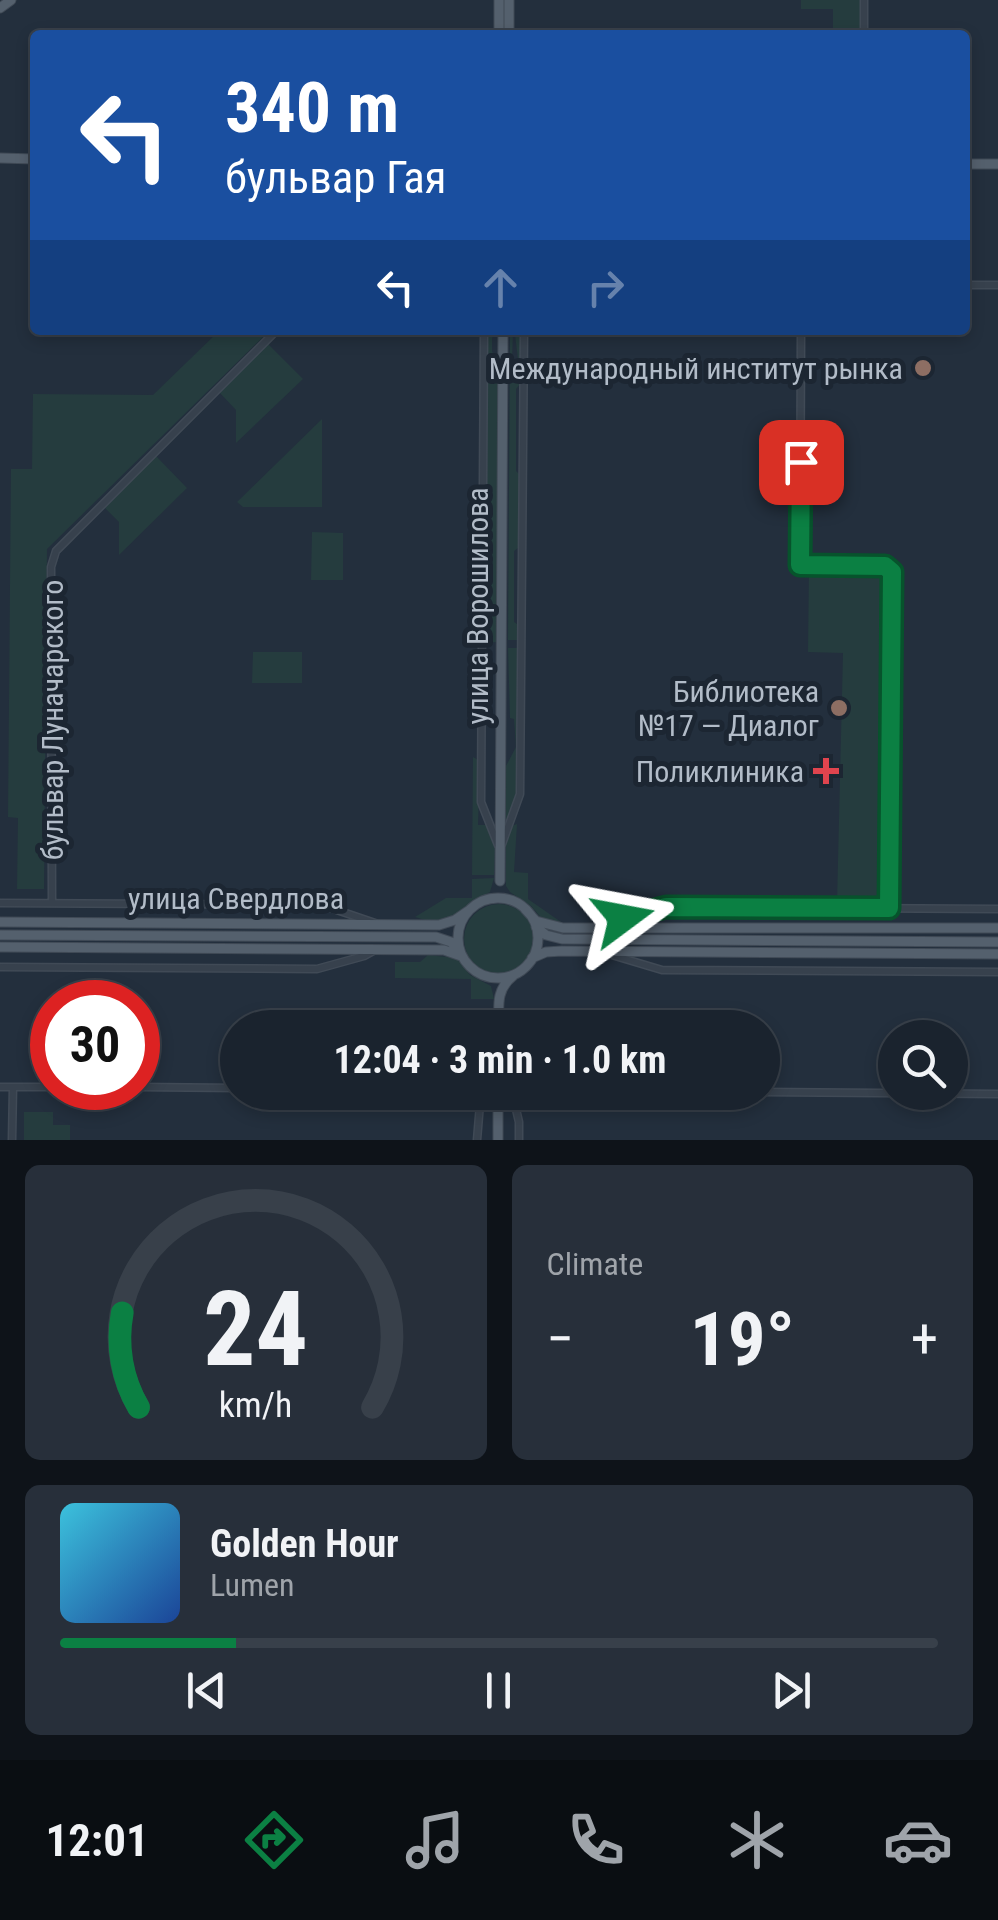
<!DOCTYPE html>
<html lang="en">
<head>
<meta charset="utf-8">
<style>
	:root { --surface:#1a232e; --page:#272f3a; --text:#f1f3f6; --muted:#9fa4aa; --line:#38404a; --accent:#0b8043 }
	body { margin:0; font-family:"Roboto Condensed",sans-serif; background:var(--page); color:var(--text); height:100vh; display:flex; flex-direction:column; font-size:38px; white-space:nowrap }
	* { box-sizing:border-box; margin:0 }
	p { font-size:32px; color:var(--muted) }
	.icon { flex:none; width:55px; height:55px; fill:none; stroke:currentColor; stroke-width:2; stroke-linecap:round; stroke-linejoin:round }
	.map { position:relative; height:1140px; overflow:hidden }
	.side { display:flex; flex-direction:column; gap:25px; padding:25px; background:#0e1319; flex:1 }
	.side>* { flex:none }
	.hud { position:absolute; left:30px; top:30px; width:940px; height:305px; border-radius:10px; box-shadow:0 5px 15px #0003,0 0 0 2px var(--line); background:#1a4fa0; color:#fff; overflow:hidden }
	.tools { position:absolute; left:878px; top:1020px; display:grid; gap:20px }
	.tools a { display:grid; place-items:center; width:90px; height:90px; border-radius:50%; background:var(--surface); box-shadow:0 5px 15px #0003,0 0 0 2px var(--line); font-size:50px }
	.speed { position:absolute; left:30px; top:980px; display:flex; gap:20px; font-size:50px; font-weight:700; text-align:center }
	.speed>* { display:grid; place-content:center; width:130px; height:130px; border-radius:50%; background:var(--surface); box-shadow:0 5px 15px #0003,0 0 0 2px var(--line); line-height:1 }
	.speed .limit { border:15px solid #d22; background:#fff; color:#111 }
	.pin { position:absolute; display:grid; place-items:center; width:85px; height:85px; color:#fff; margin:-42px; border-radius:20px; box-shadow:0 5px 15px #0006 }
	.me { position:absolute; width:110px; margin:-55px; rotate:77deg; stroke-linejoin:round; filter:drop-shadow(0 0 8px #0008) }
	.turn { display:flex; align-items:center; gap:35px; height:210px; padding:0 30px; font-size:45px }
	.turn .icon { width:130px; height:130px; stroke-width:2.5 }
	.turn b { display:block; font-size:70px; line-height:85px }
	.lanes { display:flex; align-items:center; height:95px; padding:0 30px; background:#0003; justify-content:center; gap:50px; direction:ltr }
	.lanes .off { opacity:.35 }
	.big { font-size:75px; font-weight:700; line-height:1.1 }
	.side .card { flex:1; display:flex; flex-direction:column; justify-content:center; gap:15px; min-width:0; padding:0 35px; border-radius:15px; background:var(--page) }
	.side .dial { align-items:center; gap:0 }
	.dial svg { height:260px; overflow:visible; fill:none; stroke:var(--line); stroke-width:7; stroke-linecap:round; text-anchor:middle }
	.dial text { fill:var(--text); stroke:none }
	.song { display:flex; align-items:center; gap:30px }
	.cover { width:120px; height:120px; border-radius:15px; background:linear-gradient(135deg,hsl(190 70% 55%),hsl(220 70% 35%)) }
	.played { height:10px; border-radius:5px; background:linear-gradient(90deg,var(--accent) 20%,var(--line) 20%) }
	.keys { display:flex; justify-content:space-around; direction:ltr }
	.heat { display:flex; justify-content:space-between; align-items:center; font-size:55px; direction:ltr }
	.side .tiles { flex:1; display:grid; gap:25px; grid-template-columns:1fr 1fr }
	.card:last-child { grid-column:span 2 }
	.trip { position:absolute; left:220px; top:1010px; width:560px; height:100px; border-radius:50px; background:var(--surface); box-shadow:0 5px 15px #0003,0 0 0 2px var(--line); font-weight:700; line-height:100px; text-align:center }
	.tab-bar { display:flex; height:160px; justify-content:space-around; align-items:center; background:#0a0e12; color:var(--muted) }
	.tab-bar .icon { width:70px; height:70px }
	.tab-bar .on { color:var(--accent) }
	.tab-bar b { font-size:45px; color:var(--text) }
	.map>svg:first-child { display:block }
	.green { fill:#253c3e }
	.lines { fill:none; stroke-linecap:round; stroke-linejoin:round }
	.minor-casing { stroke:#404a56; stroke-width:9 }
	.major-casing { stroke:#404a56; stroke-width:11 }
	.minor { stroke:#37414d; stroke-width:6 }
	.major { stroke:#54606d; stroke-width:9 }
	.route-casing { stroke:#07532c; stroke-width:25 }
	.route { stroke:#0b8043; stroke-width:18 }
	.education-dot { fill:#8d6e63; stroke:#1c2632; stroke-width:4 }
	.health-dot { fill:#e0444e; stroke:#1c2632; stroke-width:4 }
	.labels { text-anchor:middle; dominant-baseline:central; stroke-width:10; stroke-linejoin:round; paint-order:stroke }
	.poi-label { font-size:30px; fill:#b2bcc8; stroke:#1c2632; text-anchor:end }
	.street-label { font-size:30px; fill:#b2bcc8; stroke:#1c2632 }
</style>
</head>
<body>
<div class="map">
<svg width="998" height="1140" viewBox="0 0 998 1140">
	<rect width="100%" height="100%" fill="#232f3d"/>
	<!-- green -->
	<path class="green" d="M801 0H861V35H833V9H801Z
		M220 330H270L47 549 44 889H17L18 818 8 817 11 469H32L33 394 153 395Z
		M488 330 496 333 492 338V352L498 356 497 642 486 643Z
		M510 335H513L511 383H515L516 375H520L515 335H521V383L516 389V471L520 475 521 546 514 551V622L520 626V640H508Z
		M268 344 303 379 236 443V410L219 392Z
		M322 419V507H243L237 502Z
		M155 455 187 488 119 555V522L103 506Z
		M312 532 343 533V580H311Z
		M809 567 889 569 887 903H837L843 653 808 652Z
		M508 648H520L518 791 506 826V766L516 747 514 719 510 718Z
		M253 652H302V683H252Z
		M473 757 480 761 478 825H489L495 845 494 875H472Z
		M517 824 514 872 528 873V899L561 922 544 921 531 906 510 892 506 886V843L512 826Z
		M494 878 490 892C460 907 453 930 415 917L446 898H472V879Z
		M464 939a35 35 0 1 1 70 0a35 35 0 1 1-70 0Z
		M428 955 457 958 470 975 491 986 494 999H471V979L395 978V962H420Z
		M24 1112H53V1125H70V1140H24Z"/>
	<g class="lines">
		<!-- minor casing -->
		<g class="minor-casing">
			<path id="minor" d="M864 35V0
				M965 285H998
				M484 330 481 802 498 845
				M801 330 800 565 885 566 892 572 889 908
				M502 844 520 794 524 330
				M0 903 322 905 375 923
				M52 903 51 567 56 551 277 330
				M598 926 666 907 998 909
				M605 953 662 970 998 972
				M0 967 317 969 364 956 375 950
				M0 1087H52
				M138 1087 238 1088
				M512 1092 519 1122V1140
				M762 1092 998 1094
				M12 1140 13 1087
				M477 1140 481 1092"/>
		</g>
		<!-- major casing -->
		<g class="major-casing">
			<path id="major" d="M0 8 11 0
				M499 35V0
				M509 35V0
				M0 158 35 159
				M965 164H998
				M500 881 503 330
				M458 938a40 40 0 1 1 80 0a40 40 0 1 1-80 0Z
				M525 909 536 921 563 928H998
				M0 922 439 925 455 920 468 911
				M536 927 546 935 562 939 998 942
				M0 935 436 937 451 942 460 952
				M0 947 444 950 461 956
				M532 958 546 952 562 951 998 954
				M499 1028C499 1007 495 990 513 976
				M498 1140V1092"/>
		</g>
		<!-- minor -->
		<use href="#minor" class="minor"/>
		<!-- major -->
		<use href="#major" class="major"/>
	</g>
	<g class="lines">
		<!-- route casing -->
		<g class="route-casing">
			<path id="route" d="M623 918 666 907 889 908 892 572 885 566 800 565 801 462"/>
		</g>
		<!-- route -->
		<use href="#route" class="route"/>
	</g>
	<!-- markers -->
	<g class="education-dot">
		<circle cx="923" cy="368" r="10"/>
		<circle cx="839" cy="708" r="10"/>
	</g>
	<path class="health-dot" d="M821 756h10v10h10v10h-10v10h-10v-10h-10v-10h10z"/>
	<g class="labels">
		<!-- poi labels -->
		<g class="poi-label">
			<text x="903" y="368">Международный институт рынка</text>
			<text x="819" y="691">Библиотека<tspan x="819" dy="34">№17 — Диалог</tspan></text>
			<text x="804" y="771">Поликлиника</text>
		</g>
		<!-- street labels -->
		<g class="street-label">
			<text transform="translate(477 606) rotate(-90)">улица Ворошилова</text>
			<text transform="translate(52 720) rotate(-90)">бульвар Луначарского</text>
			<text x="236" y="898">улица Свердлова</text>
		</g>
	</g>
</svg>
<div class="tools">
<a><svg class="icon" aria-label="search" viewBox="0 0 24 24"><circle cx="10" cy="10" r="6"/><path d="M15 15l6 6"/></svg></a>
</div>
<div class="speed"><div class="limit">30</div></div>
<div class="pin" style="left:801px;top:462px;background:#d93025"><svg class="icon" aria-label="arrive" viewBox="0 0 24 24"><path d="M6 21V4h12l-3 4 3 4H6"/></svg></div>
<svg class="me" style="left:623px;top:918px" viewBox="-20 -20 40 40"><path d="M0-17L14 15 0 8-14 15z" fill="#0b8043" stroke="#fff" stroke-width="4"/></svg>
<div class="trip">12:04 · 3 min · 1.0 km</div>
<div class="hud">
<div class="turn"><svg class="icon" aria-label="left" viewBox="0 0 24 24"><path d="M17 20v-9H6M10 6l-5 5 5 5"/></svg><div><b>340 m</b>бульвар Гая</div></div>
<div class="lanes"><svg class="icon" aria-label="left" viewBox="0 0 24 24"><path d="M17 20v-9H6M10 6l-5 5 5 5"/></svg><svg class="icon off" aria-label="ahead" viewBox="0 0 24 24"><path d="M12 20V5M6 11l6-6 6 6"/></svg><svg class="icon off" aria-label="right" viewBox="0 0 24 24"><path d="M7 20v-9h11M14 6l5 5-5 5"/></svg></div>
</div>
</div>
<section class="side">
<div class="tiles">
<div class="card dial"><svg viewBox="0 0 100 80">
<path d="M14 69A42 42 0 1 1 86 69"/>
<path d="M14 69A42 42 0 0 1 9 40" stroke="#0b8043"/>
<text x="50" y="56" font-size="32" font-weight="700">24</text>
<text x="50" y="72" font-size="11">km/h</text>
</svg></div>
<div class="card"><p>Climate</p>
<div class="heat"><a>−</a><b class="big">19°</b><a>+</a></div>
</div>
<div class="card">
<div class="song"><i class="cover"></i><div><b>Golden Hour</b><p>Lumen</p></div></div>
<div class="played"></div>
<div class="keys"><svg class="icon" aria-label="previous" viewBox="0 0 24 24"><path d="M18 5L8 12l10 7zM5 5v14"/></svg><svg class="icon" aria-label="pause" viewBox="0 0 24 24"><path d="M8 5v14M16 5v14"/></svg><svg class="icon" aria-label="next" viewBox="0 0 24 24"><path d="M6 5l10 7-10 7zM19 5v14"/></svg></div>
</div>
</div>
</section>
<nav class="tab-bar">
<b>12:01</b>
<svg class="icon on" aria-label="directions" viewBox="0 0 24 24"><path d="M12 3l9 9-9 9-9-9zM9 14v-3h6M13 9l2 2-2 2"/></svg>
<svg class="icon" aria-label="music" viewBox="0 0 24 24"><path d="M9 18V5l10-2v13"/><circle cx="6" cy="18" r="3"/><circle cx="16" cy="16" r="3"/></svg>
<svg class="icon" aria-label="phone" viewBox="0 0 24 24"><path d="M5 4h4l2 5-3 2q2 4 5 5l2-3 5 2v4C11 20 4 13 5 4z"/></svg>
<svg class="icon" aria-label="climate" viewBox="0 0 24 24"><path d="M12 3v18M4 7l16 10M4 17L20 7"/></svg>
<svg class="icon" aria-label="car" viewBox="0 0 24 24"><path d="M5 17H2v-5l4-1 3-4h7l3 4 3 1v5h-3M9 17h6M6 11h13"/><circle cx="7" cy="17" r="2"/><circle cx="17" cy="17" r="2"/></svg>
</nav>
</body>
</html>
